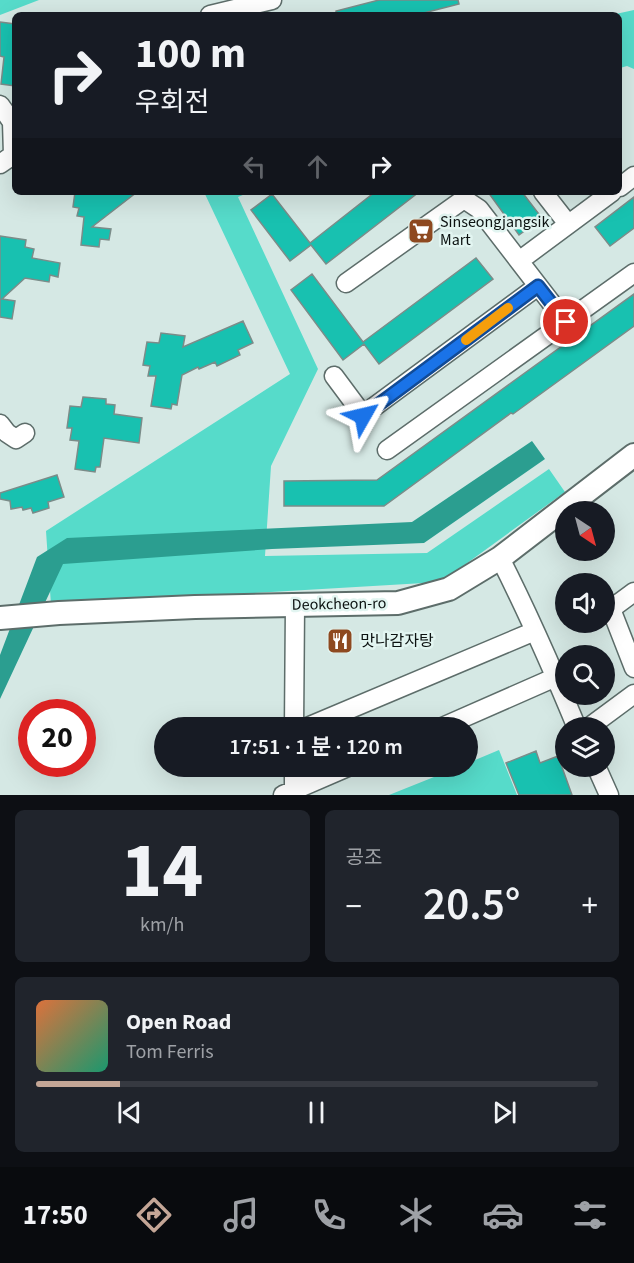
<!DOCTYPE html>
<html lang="ko">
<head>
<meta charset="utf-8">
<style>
	:root { --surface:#171b24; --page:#20242c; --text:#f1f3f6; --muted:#9ea1a6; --line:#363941; --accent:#c4a696 }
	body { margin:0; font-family:"Source Sans 3","Noto Sans KR",sans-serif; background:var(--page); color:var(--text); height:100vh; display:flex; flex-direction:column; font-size:22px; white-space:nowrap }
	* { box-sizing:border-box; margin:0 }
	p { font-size:20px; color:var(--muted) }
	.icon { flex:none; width:33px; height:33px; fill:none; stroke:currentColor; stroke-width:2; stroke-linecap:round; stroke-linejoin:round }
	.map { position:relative; height:795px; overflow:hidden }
	.panel { display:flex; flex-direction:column; gap:15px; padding:15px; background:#0d0f14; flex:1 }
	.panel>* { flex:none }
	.top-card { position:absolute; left:12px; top:12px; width:610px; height:183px; border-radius:9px; box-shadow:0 6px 24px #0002; background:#171b24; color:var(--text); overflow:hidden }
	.needle { width:39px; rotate:144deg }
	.buttons { position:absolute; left:555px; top:501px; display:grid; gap:12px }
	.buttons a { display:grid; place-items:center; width:60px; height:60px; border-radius:50%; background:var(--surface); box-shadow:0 6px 24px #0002; font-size:30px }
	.speed { position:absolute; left:18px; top:699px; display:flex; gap:12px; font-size:30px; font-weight:700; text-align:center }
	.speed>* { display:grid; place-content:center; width:78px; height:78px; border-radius:50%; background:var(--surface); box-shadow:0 6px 24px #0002; line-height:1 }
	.speed .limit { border:9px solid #d22; background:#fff; color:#111 }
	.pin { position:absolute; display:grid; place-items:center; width:51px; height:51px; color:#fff; margin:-26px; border:3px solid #fff; border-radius:50%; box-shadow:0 2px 6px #0007 }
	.me { position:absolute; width:66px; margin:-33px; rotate:53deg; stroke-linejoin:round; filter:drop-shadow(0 0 4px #0008) }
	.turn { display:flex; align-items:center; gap:21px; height:126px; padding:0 24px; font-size:27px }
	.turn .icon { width:78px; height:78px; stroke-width:2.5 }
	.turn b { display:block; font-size:42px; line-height:51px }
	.lanes { display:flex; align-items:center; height:57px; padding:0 24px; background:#0003; justify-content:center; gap:30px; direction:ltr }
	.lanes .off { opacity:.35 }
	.big { font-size:45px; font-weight:600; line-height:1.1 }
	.panel .card { flex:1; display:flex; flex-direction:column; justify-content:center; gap:9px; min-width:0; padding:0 21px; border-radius:9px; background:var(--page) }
	.panel .dial { align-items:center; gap:0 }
	.dial b { font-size:78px; line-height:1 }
	.song { display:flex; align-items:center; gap:18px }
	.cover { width:72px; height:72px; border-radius:9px; background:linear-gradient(135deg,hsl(20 70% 55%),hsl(160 70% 35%)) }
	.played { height:6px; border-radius:3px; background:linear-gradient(90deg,var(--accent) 15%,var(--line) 15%) }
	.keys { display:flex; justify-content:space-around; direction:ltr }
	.heat { display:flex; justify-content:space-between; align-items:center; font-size:33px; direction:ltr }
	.panel .tiles { flex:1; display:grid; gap:15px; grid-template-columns:1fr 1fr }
	.card:last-child { grid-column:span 2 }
	.trip { position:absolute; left:154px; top:717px; width:324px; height:60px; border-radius:30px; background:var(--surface); box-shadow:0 6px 24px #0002; font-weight:600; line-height:60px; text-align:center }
	.menu { display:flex; height:96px; justify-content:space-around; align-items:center; background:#090b0e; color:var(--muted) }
	.menu .icon { width:42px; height:42px }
	.menu .current { color:var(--accent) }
	.menu b { font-size:27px; color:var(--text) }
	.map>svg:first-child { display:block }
	.green { fill:#56dbca }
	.water { fill:#2b9e90 }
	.building { fill:#18c1b0; stroke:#7b8c89; stroke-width:1.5 }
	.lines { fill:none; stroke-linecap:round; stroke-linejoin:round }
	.minor-casing { stroke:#5d6d6a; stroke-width:21 }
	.major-casing { stroke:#5d6d6a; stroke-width:26 }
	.minor { stroke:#fff; stroke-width:18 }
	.major { stroke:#fff; stroke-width:22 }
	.route-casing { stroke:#114b97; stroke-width:15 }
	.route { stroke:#1a73e8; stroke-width:10 }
	.slow { stroke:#f59e0b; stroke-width:10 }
	.labels { text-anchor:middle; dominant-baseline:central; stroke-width:5; stroke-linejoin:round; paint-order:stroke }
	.poi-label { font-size:16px; fill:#0c1211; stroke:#e2f5f1; text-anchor:start }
	.street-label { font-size:16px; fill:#0c1211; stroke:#e2f5f1 }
</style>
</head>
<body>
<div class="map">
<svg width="634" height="795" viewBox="0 0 634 795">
	<rect width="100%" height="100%" fill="#d5e8e4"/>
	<!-- green -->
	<path class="green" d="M0 0H39L0 15Z
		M634 10V69L627 66 620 68V15H611Z
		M204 192H250L238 197 318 369 271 466 265 556 427 553 549 469 565 492 441 582 51 605 46 531 290 374Z
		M499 750 517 795H389L459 767 468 766V763Z"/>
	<!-- water -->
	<path class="water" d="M532 441 545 459 424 543 272 549 63 564 0 699V655L37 557 67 538 412 522Z"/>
	<!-- building -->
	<path class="building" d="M379 0H458L459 4 416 15H336V11Z
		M0 22 15 24V86L1 84 4 57 0 56Z
		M75 192H137L92 227 111 229 109 240 100 239 99 247 81 245 84 217 77 216 79 208 73 207Z
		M375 192H419L326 264 311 245 290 261 251 210 272 194 310 243Z
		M488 192H522L542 218 519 235Z
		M634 197V228L610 246 595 227Z
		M0 236 26 240 25 247 34 249 32 258 60 263 58 277 50 275 49 282 25 278 2 299 15 301 12 319 0 317Z
		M476 258 493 279 379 364 364 344 343 360 291 290 312 274 363 342Z
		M634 294V326L513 414 511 413 384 506H284V481L377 480Z
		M243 321 253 343 238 350 240 355 217 366 215 362 199 369 198 367 182 375 177 405 172 404 171 409 151 406 156 376H148L150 366 143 365 147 342 159 343 161 333 185 336 183 347Z
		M83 397 106 399V404L115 405 114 414 142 418 139 443 104 438 100 467H96L95 472 75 469 79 441 70 440 72 428H67L70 406 81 407Z
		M57 475 64 497 48 502 49 508 33 513 31 508 23 510 22 507 11 509 10 501 0 499V493Z
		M536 751 540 763 558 756 572 795H519L506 763Z"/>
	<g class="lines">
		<!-- minor casing -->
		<g class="minor-casing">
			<path id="minor" d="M210 15 272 0
				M0 105 12 122 13 155 0 164
				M620 187 634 176
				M543 192 568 224
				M519 261 612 192
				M346 283 464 199 479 209 566 322
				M334 376 363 415 538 286
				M0 424 7 433 16 439 25 433
				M387 450 634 273
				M500 558C528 613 553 670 577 728
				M634 592 611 609 634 668
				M294 728 295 605
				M305 728 535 631
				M440 728 556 677
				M588 728 634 694
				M294 766V791L296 795
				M596 766 609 795
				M283 795 350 766"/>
		</g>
		<!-- major casing -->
		<g class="major-casing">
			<path id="major" d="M0 618 59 613 195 607 398 603 449 589 500 558 634 455"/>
		</g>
		<!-- minor -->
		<use href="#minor" class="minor"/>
		<!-- major -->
		<use href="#major" class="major"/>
	</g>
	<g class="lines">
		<!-- route casing -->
		<g class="route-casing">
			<path id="route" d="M363 416 538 286 566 322"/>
		</g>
		<!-- route -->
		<use href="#route" class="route"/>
		<!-- slow -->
		<path class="slow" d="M466 340 508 308"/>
	</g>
	<!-- icons -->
	<defs>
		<g id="supermarket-square" transform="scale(1.35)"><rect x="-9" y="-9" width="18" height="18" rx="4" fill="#8e4920" stroke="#e2f5f1"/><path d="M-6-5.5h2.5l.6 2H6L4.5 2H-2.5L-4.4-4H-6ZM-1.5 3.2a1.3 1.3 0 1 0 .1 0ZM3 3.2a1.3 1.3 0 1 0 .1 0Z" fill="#fff"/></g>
		<g id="restaurant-square" transform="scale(1.35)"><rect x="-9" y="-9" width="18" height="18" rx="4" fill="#8e4920" stroke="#e2f5f1"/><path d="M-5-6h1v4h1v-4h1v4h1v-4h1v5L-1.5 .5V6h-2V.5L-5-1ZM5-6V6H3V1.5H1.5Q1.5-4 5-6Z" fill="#fff"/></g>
	</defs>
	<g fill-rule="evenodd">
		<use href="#supermarket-square" x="421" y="231"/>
		<use href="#restaurant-square" x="340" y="641"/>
	</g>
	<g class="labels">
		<!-- poi labels -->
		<g class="poi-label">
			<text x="440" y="222">Sinseongjangsik<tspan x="440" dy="18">Mart</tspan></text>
			<text x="360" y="641">맛나감자탕</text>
		</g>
		<!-- street labels -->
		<g class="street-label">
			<text transform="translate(339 604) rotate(-1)">Deokcheon-ro</text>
		</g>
	</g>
</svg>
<div class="buttons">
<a><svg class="needle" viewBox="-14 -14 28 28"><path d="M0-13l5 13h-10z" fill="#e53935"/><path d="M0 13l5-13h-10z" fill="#9ea1a6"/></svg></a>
<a><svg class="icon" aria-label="sound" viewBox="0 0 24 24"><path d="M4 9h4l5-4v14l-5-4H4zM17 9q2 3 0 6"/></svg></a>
<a><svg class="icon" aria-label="search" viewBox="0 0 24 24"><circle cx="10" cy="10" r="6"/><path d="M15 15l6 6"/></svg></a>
<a><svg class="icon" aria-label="layers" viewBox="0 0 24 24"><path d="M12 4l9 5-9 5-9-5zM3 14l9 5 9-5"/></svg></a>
</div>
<div class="speed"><div class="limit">20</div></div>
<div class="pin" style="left:566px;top:322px;background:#d93025"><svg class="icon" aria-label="arrive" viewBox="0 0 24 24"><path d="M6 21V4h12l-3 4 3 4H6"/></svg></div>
<svg class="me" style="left:363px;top:416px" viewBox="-20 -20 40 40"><path d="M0-17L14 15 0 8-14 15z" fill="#1a73e8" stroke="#fff" stroke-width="4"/></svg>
<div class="trip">17:51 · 1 분 · 120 m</div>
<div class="top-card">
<div class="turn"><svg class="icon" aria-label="right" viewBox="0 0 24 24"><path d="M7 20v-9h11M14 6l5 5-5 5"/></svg><div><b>100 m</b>우회전</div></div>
<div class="lanes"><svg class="icon off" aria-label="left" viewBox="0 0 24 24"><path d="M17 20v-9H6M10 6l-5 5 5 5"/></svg><svg class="icon off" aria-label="ahead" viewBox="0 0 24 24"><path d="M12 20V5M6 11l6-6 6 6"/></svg><svg class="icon" aria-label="right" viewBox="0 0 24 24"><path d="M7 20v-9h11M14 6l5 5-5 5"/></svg></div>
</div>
</div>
<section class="panel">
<div class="tiles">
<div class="card dial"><b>14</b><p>km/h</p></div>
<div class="card"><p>공조</p>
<div class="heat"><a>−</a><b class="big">20.5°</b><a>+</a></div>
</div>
<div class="card">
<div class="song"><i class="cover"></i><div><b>Open Road</b><p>Tom Ferris</p></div></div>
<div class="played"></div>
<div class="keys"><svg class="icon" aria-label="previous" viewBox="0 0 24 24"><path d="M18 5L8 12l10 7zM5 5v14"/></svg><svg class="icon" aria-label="pause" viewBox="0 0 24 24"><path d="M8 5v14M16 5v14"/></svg><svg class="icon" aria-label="next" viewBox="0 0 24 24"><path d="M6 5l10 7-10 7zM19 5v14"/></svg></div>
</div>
</div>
</section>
<nav class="menu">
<b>17:50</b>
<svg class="icon current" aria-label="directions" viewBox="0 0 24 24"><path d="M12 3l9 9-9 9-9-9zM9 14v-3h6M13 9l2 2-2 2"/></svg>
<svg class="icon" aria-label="music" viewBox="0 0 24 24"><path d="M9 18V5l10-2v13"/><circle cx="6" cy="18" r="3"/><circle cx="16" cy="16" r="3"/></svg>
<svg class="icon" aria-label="phone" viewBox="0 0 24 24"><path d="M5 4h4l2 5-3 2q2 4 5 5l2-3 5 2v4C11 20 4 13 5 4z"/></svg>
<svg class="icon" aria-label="climate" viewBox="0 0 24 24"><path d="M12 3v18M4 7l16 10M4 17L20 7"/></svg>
<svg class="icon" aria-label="car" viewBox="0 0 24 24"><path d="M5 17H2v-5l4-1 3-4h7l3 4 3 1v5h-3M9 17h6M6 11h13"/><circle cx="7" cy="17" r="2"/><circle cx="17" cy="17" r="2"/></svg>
<svg class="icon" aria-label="filters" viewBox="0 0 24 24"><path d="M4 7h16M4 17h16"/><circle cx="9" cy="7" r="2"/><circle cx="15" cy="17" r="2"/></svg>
</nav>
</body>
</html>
